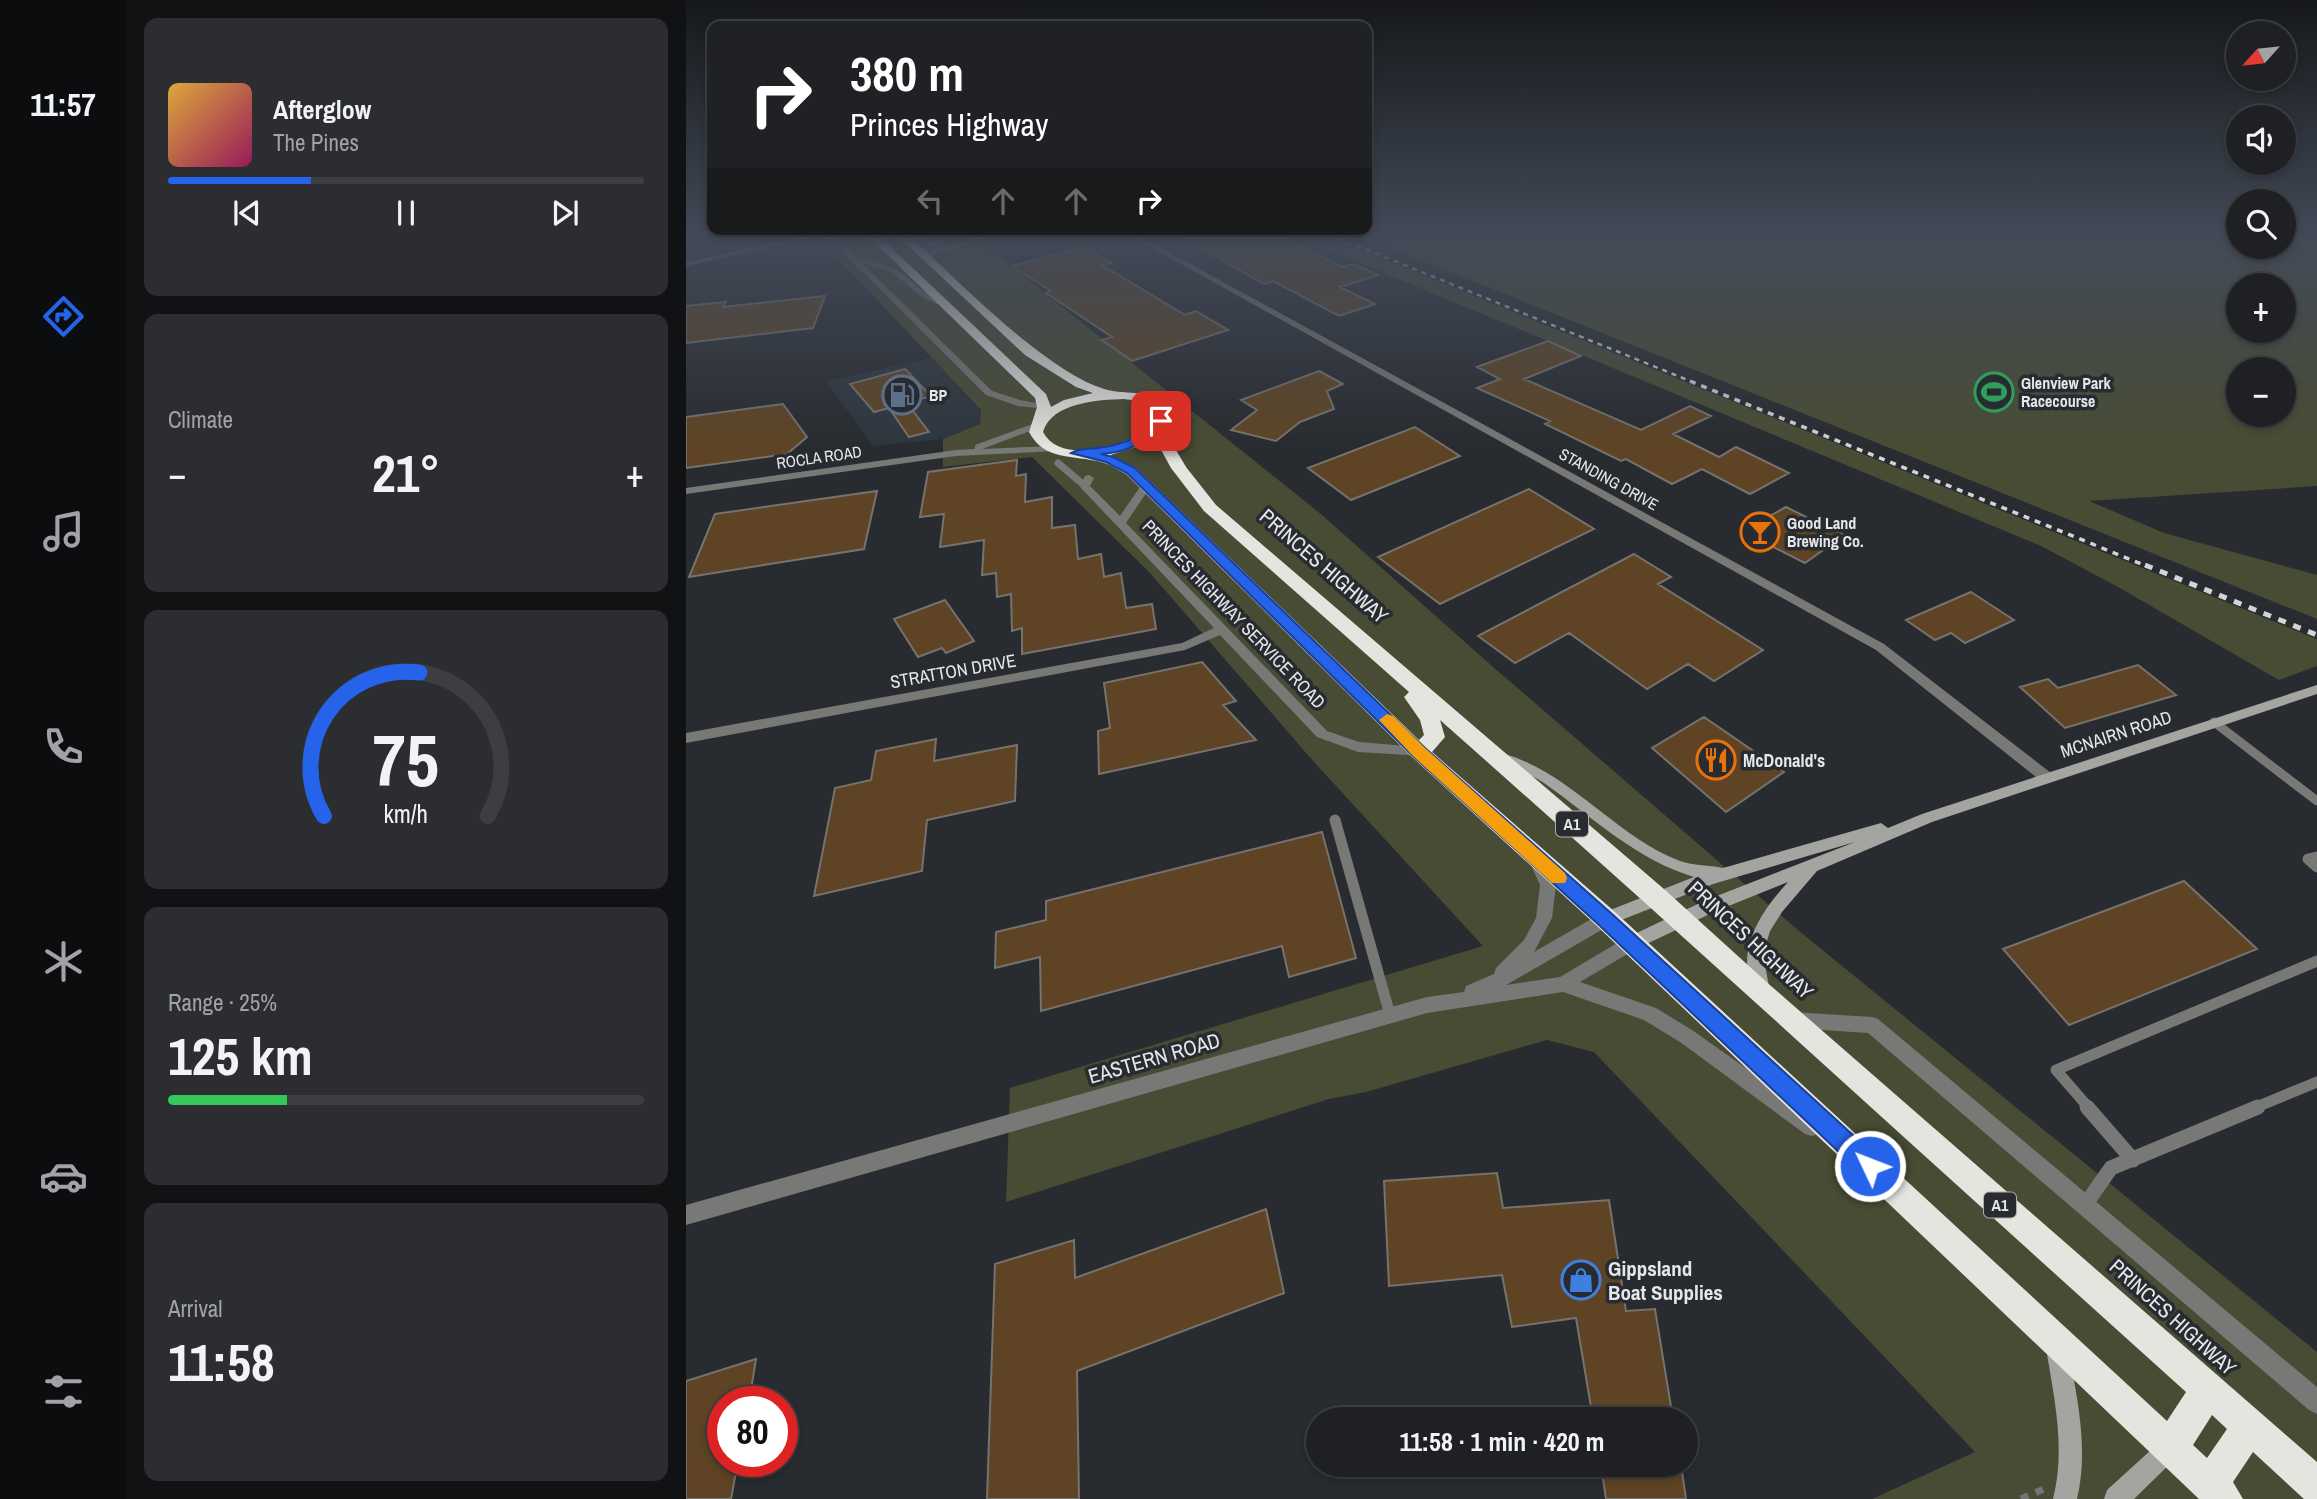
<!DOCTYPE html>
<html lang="en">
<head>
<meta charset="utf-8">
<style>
	:root { --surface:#1e2023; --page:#2b2d30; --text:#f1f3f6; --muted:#a1a3a6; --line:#3c3e41; --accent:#2563eb }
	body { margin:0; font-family:"Archivo Narrow",sans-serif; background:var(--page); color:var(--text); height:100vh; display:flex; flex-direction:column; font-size:26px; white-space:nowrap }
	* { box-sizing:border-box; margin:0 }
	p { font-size:23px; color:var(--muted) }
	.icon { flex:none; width:38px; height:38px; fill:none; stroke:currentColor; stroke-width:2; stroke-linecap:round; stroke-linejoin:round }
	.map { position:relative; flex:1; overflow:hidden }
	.panel { display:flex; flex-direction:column; gap:18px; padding:18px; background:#101213; width:560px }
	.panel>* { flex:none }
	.top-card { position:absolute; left:21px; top:21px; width:665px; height:214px; border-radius:14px; box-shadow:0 4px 10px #0003,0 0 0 2px var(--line); background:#202124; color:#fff; overflow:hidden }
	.needle { width:46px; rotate:243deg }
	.tools { position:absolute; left:1540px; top:21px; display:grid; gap:14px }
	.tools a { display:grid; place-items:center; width:70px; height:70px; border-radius:50%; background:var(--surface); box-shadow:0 4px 10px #0003,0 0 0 2px var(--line); font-size:35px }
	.speed { position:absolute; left:21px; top:1386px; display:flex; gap:14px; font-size:35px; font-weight:700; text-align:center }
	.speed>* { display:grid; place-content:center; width:91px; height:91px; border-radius:50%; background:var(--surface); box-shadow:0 4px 10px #0003,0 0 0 2px var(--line); line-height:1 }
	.speed .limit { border:10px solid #d22; background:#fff; color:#111 }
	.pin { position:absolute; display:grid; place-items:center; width:60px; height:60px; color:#fff; margin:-30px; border-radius:14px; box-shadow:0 4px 10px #0006 }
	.me { position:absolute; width:77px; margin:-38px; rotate:313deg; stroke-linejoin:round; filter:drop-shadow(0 0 5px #0008) }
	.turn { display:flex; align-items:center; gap:24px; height:147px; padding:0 28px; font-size:32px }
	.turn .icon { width:91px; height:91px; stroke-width:2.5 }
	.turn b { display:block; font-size:49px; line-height:60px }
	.lanes { display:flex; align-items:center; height:66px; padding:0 28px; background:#0003; justify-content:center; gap:35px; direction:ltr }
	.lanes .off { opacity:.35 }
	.big { font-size:52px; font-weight:700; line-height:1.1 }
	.panel .card { flex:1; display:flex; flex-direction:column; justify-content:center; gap:10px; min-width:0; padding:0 24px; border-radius:14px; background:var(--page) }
	.panel .dial { align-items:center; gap:0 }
	.dial svg { height:182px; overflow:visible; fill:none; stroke:var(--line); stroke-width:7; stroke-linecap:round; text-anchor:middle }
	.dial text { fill:var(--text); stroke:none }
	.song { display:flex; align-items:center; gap:21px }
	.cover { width:84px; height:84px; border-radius:10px; background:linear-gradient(135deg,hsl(40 70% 55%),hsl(330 70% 35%)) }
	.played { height:7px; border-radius:4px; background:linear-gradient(90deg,var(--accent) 30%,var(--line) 30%) }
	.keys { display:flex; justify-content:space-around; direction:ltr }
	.heat { display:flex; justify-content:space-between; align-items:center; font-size:38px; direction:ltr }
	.charge { height:10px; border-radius:5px; background:linear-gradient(90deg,#34c759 25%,var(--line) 0) }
	.trip { position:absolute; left:620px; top:1407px; width:392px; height:70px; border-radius:35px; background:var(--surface); box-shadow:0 4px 10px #0003,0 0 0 2px var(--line); font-weight:700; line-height:70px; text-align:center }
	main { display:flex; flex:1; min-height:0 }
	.tab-bar { display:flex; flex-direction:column; width:126px; justify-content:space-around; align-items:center; background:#0c0d0e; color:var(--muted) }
	.tab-bar .icon { width:49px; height:49px }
	.tab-bar .active { color:var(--accent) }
	.tab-bar b { font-size:32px; color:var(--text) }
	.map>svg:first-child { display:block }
	.built { fill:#2d353d }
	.green { fill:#494c34; fill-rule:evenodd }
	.building { fill:#5e4424; stroke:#76726e; stroke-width:2 }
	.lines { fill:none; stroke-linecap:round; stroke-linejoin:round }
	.path { stroke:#717478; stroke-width:7; stroke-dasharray:8 8; stroke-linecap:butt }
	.lane-far3 { stroke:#787876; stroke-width:7 }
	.lane-far2 { stroke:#787876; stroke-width:9 }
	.lane-far1 { stroke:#787876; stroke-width:11 }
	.lane { stroke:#787876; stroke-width:15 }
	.street { fill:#787876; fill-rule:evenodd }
	.secondary { fill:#a4a4a0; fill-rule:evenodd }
	.highway { fill:#e5e5df; fill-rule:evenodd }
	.rail-far2 { stroke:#d2d5d7; stroke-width:2.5; stroke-dasharray:5 5; stroke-linecap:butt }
	.rail-far1 { stroke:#d2d5d7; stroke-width:3.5; stroke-dasharray:6 6; stroke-linecap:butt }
	.rail { stroke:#d2d5d7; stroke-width:5; stroke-dasharray:8 8; stroke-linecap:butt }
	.route { fill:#2563eb; stroke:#184099; stroke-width:2 }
	.slow { fill:#f59e0b }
	.labels { text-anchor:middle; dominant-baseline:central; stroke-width:7; stroke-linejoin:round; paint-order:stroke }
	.far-poi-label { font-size:16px; font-weight:bold; fill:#e5e8ea; stroke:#282b2f; text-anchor:start }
	.far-street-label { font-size:16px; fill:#e5e8ea; stroke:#282b2f }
	.shield { fill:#282b2f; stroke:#acafb2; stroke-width:2 }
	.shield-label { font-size:16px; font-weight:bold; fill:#e5e8ea }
	.street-label { font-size:18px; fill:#e5e8ea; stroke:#282b2f }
	.poi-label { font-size:18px; font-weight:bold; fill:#e5e8ea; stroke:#282b2f; text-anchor:start }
	.near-street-label { font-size:21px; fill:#e5e8ea; stroke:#282b2f }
	.near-poi-label { font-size:21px; font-weight:bold; fill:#e5e8ea; stroke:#282b2f; text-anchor:start }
</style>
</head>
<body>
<main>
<nav class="tab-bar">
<b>11:57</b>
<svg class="icon active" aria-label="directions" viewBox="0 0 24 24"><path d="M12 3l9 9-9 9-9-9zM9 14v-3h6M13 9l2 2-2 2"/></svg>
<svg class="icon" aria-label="music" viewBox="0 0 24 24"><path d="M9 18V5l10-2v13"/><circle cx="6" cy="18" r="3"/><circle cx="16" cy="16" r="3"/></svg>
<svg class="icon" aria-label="phone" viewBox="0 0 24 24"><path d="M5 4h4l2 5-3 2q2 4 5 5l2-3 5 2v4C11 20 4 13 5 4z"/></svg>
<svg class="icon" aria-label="climate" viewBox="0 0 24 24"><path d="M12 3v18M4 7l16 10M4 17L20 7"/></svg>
<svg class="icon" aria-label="car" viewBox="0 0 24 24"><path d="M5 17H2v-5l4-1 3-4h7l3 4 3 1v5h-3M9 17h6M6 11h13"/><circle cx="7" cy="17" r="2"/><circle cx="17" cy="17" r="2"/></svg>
<svg class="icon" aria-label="filters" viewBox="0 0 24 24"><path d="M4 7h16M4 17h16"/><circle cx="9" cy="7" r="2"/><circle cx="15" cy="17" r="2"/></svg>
</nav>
<section class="panel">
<div class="card">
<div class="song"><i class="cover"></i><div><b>Afterglow</b><p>The Pines</p></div></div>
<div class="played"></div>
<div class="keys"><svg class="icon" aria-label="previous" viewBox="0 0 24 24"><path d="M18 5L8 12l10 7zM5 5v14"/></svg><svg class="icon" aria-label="pause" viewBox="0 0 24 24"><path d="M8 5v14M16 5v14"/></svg><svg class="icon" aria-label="next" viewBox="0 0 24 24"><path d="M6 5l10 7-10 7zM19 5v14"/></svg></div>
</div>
<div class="card"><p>Climate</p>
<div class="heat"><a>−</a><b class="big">21°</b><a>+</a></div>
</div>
<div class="card dial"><svg viewBox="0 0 100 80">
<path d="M14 69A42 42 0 1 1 86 69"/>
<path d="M14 69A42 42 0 0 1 56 6" stroke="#2563eb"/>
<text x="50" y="56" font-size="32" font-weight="700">75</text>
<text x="50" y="72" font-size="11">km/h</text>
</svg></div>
<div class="card"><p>Range · 25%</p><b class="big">125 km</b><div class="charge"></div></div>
<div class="card"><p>Arrival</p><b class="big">11:58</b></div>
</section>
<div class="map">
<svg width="1631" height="1499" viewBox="0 0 1631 1499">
	<rect width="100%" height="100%" fill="#282b2f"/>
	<!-- built -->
	<path class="built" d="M245 358 295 410 294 424 257 439 187 446 140 381Z"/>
	<!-- green -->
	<path class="green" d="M133 238H290L636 515 806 666 1113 931 1631 1352V1499H1186L1289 1452 908 1052 861 1040 680 1092 643 1099 320 1202 324 1088 797 946 628 762 464 573 346 457 257 467V439L294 424 295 410Z
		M614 238H646L1631 639V666L1593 680 1432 587 1355 546Z
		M679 238H1552V247H1598V238H1631V486L1403 501 1478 533 1631 575V619ZM1598 285V331H1552V285ZM1598 369V415H1552V369Z"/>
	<!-- building -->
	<path class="building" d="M497 238H597L656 267 668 264 692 275 654 287 689 304 653 316 587 281 578 284Z
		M399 247 426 263 416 265 499 315 510 311 542 330 446 361 416 340 426 337 360 293 365 291 326 266Z
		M139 296 127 328 0 343V306L40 302 37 307Z
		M862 341 895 356 838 379 955 430 1004 406 1025 416 987 434 1033 457 1050 447 1103 473 1064 494 1016 469 986 484 940 459 935 461 859 424 864 421 791 388 814 379 791 367Z
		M219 369 245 396 221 403 243 432 223 437 203 408 188 412 164 384Z
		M633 371 657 384 641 391 648 409 614 422 590 441 545 430 571 410 555 400Z
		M97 404 121 437 101 454 0 468V417Z
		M729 427 774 456 665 500 622 468Z
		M331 460 330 476 340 474 339 502 366 497V528L389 525 392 559 415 554 418 577 435 573 440 608 466 604 470 629 336 654V628L326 631 325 594 311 597 310 573 296 575 298 540 254 547 258 514 234 517 242 472Z
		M843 489 908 529 754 604 692 557Z
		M191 491 178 549 3 577 29 514Z
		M1100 507 1136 525 1158 535 1119 563 1056 531Z
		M948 554 985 577 972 584 1077 650 1028 681 1002 664 961 689 883 633 829 663 792 636Z
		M1285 592 1328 620 1279 643 1265 633 1249 640 1220 620Z
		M259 600 288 641 260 653 256 648 232 657 208 619Z
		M516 662 550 701 537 705 570 740 413 774 412 731 424 728 418 683Z
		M1452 665 1490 695 1379 728 1334 687 1362 679 1372 688Z
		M1018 717 1098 772 1040 812 966 748Z
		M250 739 248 761 331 745 329 801 241 820 236 871 128 896 149 788 185 780 190 751Z
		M636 832 670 958 603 977 596 946 355 1011 354 957 309 968 310 932 360 920V901Z
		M1498 881 1571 949 1383 1025 1317 949Z
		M811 1173 817 1208 923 1200 940 1311 969 1309 987 1419H907L890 1318 826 1327 816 1275 703 1286 698 1181Z
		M580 1209 598 1293 391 1371 393 1499H301L309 1264 388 1240 389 1278Z
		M70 1359 63 1402H37V1461H52L45 1499H0V1381Z
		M915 1465H995L1000 1499H920Z"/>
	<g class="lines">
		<!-- path -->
		<path class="path" d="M1335 1499 1360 1488"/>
		<!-- lane-far3 -->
		<path class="lane-far3" d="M372 463 399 486"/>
		<!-- lane-far2 -->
		<path class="lane-far2" d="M1528 722 1631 801"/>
		<!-- lane-far1 -->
		<path class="lane-far1" d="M649 820 704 1015
			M1631 857 1622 859 1631 867
			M1403 1108 1370 1070 1631 961
			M1568 1108 1631 1082"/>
		<!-- lane -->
		<path class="lane" d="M1401 1107 1447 1160
			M1399 1205 1425 1168 1572 1107"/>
		<!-- street -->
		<path class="street" d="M111 238H126L0 266V262Z
			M143 238H150L169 257 211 269 236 290 261 301V305C239 305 224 286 208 274 199 268 186 266 176 263L306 391 334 400 361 405V409L332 406 300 395Z
			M227 238C238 238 247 243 258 243L261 246 290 238H302L253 253 240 259 237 255 257 247 242 246Z
			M448 238H457L1198 644 1365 773 1367 777 1365 781H1355L1190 650Z
			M352 422 357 425 355 427 296 449 367 446 370 447V451L270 456 0 494V488L270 450 289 449V445Z
			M403 475 408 478 404 486 434 516 456 484H464L465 486 440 523 641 731 673 742 733 747 740 752 738 756 672 752 631 737 534 635 499 650 0 743V733L496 643 528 628 395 488 394 486 399 476Z
			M852 857 858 859 870 885 866 918 848 952 914 914 920 912 926 914 928 919 926 924 820 985 874 977 938 939 944 937 950 939 952 944 950 949 894 982 970 1008 1006 1030 1133 1120 1136 1127 1133 1134 1126 1136 1119 1134 994 1042 958 1020 877 992 741 1013 0 1225V1205L741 997 778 992 780 986 808 974 810 968 838 940 850 918 854 885 844 863 846 859Z
			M1106 1012 1186 1017 1192 1019 1631 1387V1414L1623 1410 1182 1033 1106 1028 1100 1026 1097 1020 1100 1014Z"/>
		<!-- secondary -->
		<path class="secondary" d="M1631 685V694L1246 822 1131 871 1096 912 1084 931 1077 954 1084 992 1081 997 1075 1000 1069 997C1048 953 1072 915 1102 882L1030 911 950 949 944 951 938 949 936 944 938 939 1018 901 1169 842 1027 884 920 926 914 924 912 919 914 914 1008 877C949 859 908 818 858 783 845 774 829 769 814 763L812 759 819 754C886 774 929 836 994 861 1008 866 1022 865 1037 868L1195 823 1202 828 1236 814Z
			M1371 1337 1379 1340 1382 1348C1391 1398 1403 1448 1391 1499H1367C1380 1448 1368 1398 1360 1348L1363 1340Z
			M1484 1436 1492 1440 1496 1448 1492 1456 1448 1499H1418L1421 1490 1476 1440Z"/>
		<!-- highway -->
		<path class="highway" d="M184 238H195L360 394 365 407 378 400 407 393 390 387 339 355 214 238H226C270 279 370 382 427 391 453 395 475 388 482 421L477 428 500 467 530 505 978 889 1085 986 1631 1462V1499H1618L1567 1452 1547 1482 1557 1499H1513L911 926 726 757 440 474C432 470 424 464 415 462 388 455 358 461 343 432L351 407 349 398ZM438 399C454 401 464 404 468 421 448 446 375 467 357 432 366 402 412 400 438 399ZM468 437 485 468 518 511 723 692 718 697 734 720 738 735 733 740 450 468 424 455 450 447ZM754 720C1005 942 1251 1168 1500 1392L1481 1421 929 912 746 752 759 737ZM1526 1415 1541 1429 1521 1458 1507 1445Z"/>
		<!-- rail-far2 -->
		<path class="rail-far2" d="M652 238 1009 383"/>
		<!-- rail-far1 -->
		<path class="rail-far1" d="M1004 381 1463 567"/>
		<!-- rail -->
		<path class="rail" d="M1459 565 1631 635"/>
	</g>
	<!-- sky -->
	<linearGradient id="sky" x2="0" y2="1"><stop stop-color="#16181a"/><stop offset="0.53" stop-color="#424a58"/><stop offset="1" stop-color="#424a58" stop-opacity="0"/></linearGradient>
	<rect width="1631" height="448" fill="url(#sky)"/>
	<!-- route -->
	<path class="route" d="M472 419 481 421C463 442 443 452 415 454L427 457 449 468 739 748 926 914 1192 1158 1195 1166 1192 1174 1184 1178 1176 1174 913 925 727 756 441 473 420 462 385 453C393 448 403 449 412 448 438 445 454 437 472 419Z"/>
	<!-- slow -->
	<path class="slow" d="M701 714 707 716 739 748 879 873 881 878 879 883H866L727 756 696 723 693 720Z"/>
	<!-- icons -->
	<defs>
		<g id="stadium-ring" transform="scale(2.0125)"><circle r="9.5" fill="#282b2f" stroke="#2e9e5b" stroke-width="1.5"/><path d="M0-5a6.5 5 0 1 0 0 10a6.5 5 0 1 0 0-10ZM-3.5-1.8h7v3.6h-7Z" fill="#2e9e5b"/></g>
		<g id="fuel-ring" transform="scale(2.0125)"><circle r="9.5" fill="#282b2f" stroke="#5c6f8a" stroke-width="1.5"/><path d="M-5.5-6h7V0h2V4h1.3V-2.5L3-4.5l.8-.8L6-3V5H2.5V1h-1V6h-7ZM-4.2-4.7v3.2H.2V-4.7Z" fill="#5c6f8a"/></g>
		<g id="bar-ring" transform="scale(2.0125)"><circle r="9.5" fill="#282b2f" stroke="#e8710a" stroke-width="1.5"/><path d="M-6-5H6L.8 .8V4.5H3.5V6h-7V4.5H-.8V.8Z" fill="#e8710a"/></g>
		<g id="restaurant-ring" transform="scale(2.0125)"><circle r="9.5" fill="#282b2f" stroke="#e8710a" stroke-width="1.5"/><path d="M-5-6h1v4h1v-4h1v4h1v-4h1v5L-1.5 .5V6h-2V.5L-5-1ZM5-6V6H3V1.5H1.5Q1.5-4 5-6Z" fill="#e8710a"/></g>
		<g id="shop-ring" transform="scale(2.0125)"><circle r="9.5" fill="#282b2f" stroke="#3f7fe0" stroke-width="1.5"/><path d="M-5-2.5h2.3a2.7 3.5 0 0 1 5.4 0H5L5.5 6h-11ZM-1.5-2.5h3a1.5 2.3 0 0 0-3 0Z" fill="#3f7fe0"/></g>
	</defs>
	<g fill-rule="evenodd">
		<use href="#stadium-ring" x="1308" y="392"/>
		<use href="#fuel-ring" x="216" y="395"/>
		<use href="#bar-ring" x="1074" y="532"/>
		<use href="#restaurant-ring" x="1030" y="760"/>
		<use href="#shop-ring" x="895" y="1280"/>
	</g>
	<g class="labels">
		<!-- far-poi labels -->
		<g class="far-poi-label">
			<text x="1335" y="383">Glenview Park<tspan x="1335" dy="18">Racecourse</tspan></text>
			<text x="243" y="395">BP</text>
			<text x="1101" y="523">Good Land<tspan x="1101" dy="18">Brewing Co.</tspan></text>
		</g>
		<!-- far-street labels -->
		<g class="far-street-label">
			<text transform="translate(133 457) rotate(-8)">ROCLA ROAD</text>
			<text transform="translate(923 479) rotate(29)">STANDING DRIVE</text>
		</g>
		<!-- shield labels -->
		<g class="shield">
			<rect x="870" y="811.5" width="32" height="25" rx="5"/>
			<rect x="1298" y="1192.5" width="32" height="25" rx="5"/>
		</g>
		<g class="shield-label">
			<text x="886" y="824">A1</text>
			<text x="1314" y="1205">A1</text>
		</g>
		<!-- street labels -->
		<g class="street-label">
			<text transform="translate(548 614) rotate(46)">PRINCES HIGHWAY SERVICE ROAD</text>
			<text transform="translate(267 671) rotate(-10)">STRATTON DRIVE</text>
			<text transform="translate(1430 734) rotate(-18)">MCNAIRN ROAD</text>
		</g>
		<!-- poi labels -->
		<g class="poi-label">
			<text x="1057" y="760">McDonald's</text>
		</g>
		<!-- near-street labels -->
		<g class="near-street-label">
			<text transform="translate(638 566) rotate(41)">PRINCES HIGHWAY</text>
			<text transform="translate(1065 940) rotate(43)">PRINCES HIGHWAY</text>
			<text transform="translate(468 1058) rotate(-16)">EASTERN ROAD</text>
			<text transform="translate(1487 1317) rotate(42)">PRINCES HIGHWAY</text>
		</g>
		<!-- near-poi labels -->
		<g class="near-poi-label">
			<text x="922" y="1268">Gippsland<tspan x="922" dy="24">Boat Supplies</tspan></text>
		</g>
	</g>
</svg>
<div class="tools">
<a><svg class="needle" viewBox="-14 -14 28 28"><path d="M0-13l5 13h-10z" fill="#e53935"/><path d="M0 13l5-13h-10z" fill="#a1a3a6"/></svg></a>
<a><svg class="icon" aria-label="sound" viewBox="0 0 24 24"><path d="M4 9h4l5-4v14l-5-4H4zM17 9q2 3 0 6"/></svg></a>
<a><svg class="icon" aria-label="search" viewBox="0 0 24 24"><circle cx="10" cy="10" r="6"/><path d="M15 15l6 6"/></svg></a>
<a>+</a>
<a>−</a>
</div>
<div class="speed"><div class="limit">80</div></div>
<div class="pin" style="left:475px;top:421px;background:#d93025"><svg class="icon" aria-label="arrive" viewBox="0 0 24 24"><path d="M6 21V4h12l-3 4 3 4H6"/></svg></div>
<svg class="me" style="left:1184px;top:1166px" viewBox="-20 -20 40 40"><circle r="17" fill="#2563eb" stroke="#fff" stroke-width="3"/><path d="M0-11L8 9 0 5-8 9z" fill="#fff"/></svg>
<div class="trip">11:58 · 1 min · 420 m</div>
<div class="top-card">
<div class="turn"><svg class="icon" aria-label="right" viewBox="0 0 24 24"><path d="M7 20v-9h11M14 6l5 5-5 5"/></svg><div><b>380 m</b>Princes Highway</div></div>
<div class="lanes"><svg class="icon off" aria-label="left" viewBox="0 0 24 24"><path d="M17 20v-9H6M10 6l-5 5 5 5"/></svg><svg class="icon off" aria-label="ahead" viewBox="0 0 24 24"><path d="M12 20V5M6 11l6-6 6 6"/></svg><svg class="icon off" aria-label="ahead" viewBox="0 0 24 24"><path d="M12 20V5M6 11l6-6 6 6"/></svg><svg class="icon" aria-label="right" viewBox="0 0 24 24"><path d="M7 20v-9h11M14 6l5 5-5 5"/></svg></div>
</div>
</div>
</main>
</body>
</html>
